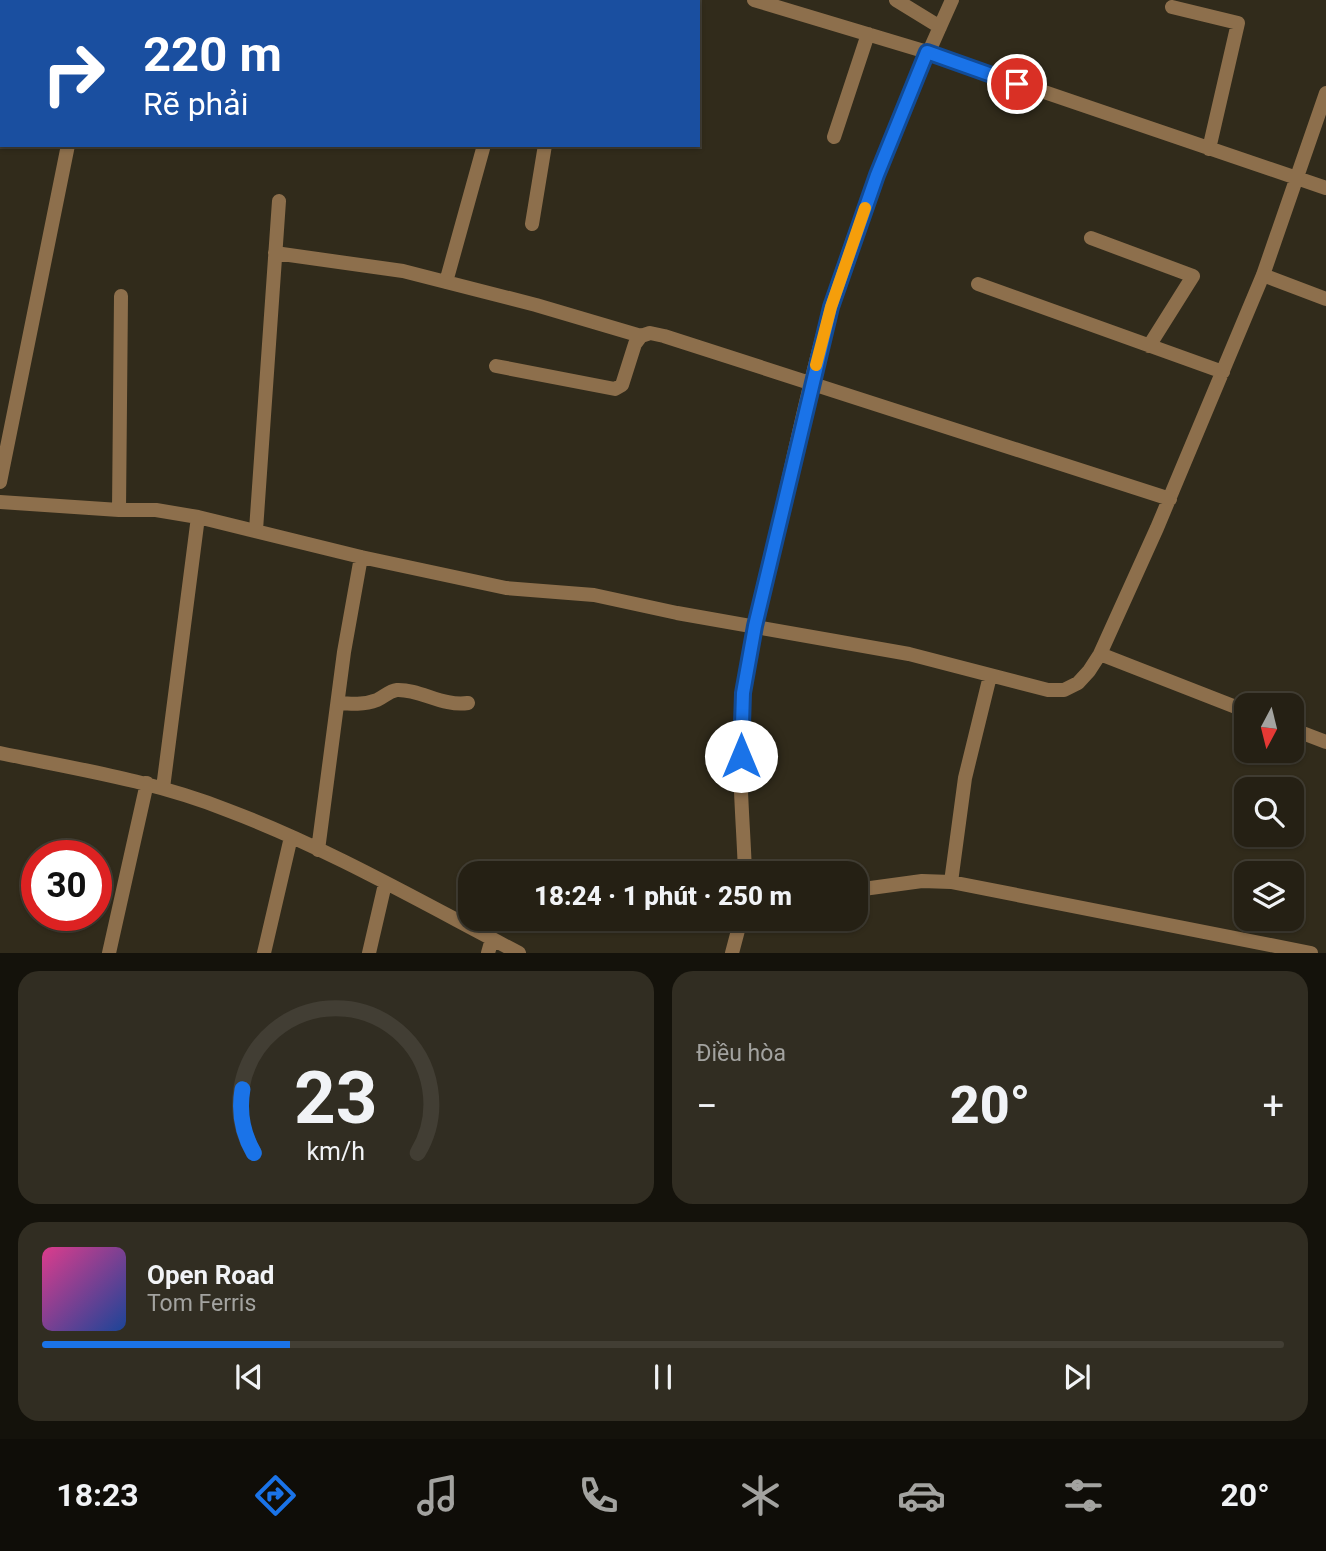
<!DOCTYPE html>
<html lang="vi">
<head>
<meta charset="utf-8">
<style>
	:root { --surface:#252014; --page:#312d22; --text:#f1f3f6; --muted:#a3a3a0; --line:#423e34; --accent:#1a73e8 }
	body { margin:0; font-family:Roboto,sans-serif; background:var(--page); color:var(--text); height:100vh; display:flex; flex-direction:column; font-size:26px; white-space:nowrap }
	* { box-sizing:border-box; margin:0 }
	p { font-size:23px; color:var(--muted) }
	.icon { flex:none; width:38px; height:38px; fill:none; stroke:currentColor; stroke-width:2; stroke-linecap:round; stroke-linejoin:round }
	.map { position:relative; height:953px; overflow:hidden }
	.side { display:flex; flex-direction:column; gap:18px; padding:18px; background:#14120b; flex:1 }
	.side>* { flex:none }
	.top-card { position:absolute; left:0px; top:0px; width:700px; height:147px; box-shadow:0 2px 5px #0004,0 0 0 2px var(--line); background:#1a4fa0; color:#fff; overflow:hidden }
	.needle { width:46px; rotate:187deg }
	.tools { position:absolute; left:1234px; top:693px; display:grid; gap:14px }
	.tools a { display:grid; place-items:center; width:70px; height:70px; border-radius:14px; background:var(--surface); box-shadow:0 2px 5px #0004,0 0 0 2px var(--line); font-size:35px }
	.speed { position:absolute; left:21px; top:840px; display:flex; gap:14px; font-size:35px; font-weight:700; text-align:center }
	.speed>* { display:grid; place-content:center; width:91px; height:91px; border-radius:50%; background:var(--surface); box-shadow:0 2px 5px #0004,0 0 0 2px var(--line); line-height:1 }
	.speed .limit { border:10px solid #d22; background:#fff; color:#111 }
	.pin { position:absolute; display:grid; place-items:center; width:60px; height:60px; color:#fff; margin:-30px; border:4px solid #fff; border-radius:50%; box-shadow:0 2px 7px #0007 }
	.me { position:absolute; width:77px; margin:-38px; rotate:0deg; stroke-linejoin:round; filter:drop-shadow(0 0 5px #0008) }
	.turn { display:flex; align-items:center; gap:24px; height:147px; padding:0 28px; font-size:32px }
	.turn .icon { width:91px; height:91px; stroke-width:2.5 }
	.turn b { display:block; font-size:49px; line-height:60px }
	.big { font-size:52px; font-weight:800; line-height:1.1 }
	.side .card { flex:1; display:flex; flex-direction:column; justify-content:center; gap:10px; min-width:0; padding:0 24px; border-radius:21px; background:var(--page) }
	.side .dial { align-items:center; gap:0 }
	.dial svg { height:182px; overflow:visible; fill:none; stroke:var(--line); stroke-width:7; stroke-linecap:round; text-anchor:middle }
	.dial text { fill:var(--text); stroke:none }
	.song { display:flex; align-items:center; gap:21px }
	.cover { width:84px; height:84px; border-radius:10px; background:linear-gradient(135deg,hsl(330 70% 55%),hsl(220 70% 35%)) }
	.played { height:7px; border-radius:4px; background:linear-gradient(90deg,var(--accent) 20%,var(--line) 20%) }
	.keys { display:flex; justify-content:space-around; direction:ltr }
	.heat { display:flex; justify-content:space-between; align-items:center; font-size:38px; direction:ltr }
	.side .tiles { flex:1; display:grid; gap:18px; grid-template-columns:1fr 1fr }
	.card:last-child { grid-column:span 2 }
	.trip { position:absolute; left:458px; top:861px; width:410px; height:70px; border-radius:21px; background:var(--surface); box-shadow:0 2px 5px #0004,0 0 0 2px var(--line); font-weight:800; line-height:70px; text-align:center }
	.tabs { display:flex; height:112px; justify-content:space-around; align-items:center; background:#0f0d08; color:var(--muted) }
	.tabs .icon { width:49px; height:49px }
	.tabs .on { color:var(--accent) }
	.tabs b { font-size:32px; color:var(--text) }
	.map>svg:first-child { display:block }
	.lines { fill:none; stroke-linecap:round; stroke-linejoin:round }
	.minor { stroke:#8d6f4c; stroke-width:14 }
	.route-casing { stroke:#114b97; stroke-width:18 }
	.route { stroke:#1a73e8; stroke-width:12 }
	.slow { stroke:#f59e0b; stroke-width:12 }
</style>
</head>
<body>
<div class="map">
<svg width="1326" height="953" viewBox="0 0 1326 953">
	<rect width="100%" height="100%" fill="#312b1b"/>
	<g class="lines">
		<!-- minor -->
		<path class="minor" d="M754 0 927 52 1326 188
			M896 0 940 27
			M99 2 100 0
			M531 2V0
			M1172 7 1238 23 1209 149
			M834 137 868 34
			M532 224 545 145
			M1091 238 1193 276 1149 346
			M275 253 403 271 536 305 641 336
			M1263 275 1326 299
			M446 282 484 145
			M978 284 1223 372
			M496 366 615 389 622 385 635 344 641 336 650 333 664 336 1170 499
			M0 482 68 145
			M0 502 119 510H156L198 517 361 557 506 588 594 595 677 613 909 654 1048 690H1064L1078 683 1089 671 1100 654 1157 528 1263 275 1326 93
			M119 510 121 296
			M256 530 279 201
			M1100 654 1246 711
			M338 703C351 704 364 705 377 700 384 697 389 691 397 690 420 689 443 707 468 703
			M1292 729 1326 742
			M0 753C77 769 154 781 227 810 328 848 423 903 519 953
			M163 788 198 517
			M318 850 344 652 361 557
			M745 873C743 814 736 752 743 693 750 632 767 572 781 512 797 443 811 373 831 306 863 201 907 100 952 0
			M951 882 965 778 990 676
			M856 890 922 881 951 882 1311 953
			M109 953 147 783
			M264 953 291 837
			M369 953 385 884
			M488 953 492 939
			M732 953 741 919"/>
	</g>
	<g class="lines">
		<!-- route casing -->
		<g class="route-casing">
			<path id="route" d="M741 756 743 693 755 626 831 307 877 175 927 52 1017 84"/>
		</g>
		<!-- route -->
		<use href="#route" class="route"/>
		<!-- slow -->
		<path class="slow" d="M816 365 831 307 865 208"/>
	</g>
</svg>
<div class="tools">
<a><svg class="needle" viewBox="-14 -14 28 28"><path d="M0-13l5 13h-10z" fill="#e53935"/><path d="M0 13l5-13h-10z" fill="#a3a3a0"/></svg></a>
<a><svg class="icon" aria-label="search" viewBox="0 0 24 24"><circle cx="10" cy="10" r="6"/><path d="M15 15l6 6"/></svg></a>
<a><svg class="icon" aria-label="layers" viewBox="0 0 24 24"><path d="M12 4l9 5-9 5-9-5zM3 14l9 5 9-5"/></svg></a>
</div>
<div class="speed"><div class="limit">30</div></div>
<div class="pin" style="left:1017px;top:84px;background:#d93025"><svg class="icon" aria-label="arrive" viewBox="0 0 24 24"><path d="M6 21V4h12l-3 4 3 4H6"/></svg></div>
<svg class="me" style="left:741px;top:756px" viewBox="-20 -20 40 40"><circle r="19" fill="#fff"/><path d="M0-13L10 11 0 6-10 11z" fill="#1a73e8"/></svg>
<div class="trip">18:24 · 1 phút · 250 m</div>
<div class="top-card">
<div class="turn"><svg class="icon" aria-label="right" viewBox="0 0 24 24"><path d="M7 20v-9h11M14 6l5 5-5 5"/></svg><div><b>220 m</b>Rẽ phải</div></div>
</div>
</div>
<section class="side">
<div class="tiles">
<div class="card dial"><svg viewBox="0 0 100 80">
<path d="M14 69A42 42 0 1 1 86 69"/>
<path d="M14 69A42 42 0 0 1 9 41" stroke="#1a73e8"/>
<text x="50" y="56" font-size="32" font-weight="700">23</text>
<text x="50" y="72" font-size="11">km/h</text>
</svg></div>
<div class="card"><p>Điều hòa</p>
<div class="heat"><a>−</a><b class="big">20°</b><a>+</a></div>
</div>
<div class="card">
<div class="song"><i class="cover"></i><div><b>Open Road</b><p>Tom Ferris</p></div></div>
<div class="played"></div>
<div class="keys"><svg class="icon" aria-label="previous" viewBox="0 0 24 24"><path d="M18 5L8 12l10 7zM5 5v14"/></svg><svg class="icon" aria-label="pause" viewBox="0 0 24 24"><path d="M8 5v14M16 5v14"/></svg><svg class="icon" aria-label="next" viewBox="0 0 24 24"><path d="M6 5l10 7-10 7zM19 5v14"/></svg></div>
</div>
</div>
</section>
<nav class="tabs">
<b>18:23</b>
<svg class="icon on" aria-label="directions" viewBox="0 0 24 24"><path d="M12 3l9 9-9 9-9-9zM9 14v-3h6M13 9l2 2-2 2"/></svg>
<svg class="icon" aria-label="music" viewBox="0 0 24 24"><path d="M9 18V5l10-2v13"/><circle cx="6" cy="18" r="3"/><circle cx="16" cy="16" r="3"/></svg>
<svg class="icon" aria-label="phone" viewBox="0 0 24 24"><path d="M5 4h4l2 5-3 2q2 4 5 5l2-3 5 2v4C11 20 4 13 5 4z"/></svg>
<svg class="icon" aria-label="climate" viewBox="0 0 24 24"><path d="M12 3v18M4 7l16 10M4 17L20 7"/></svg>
<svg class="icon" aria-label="car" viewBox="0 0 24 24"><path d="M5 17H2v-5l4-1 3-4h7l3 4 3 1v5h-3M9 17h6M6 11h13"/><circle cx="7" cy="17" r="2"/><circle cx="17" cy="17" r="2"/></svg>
<svg class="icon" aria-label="filters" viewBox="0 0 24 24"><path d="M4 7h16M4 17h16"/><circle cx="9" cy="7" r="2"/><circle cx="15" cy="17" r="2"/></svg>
<b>20°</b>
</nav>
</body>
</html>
